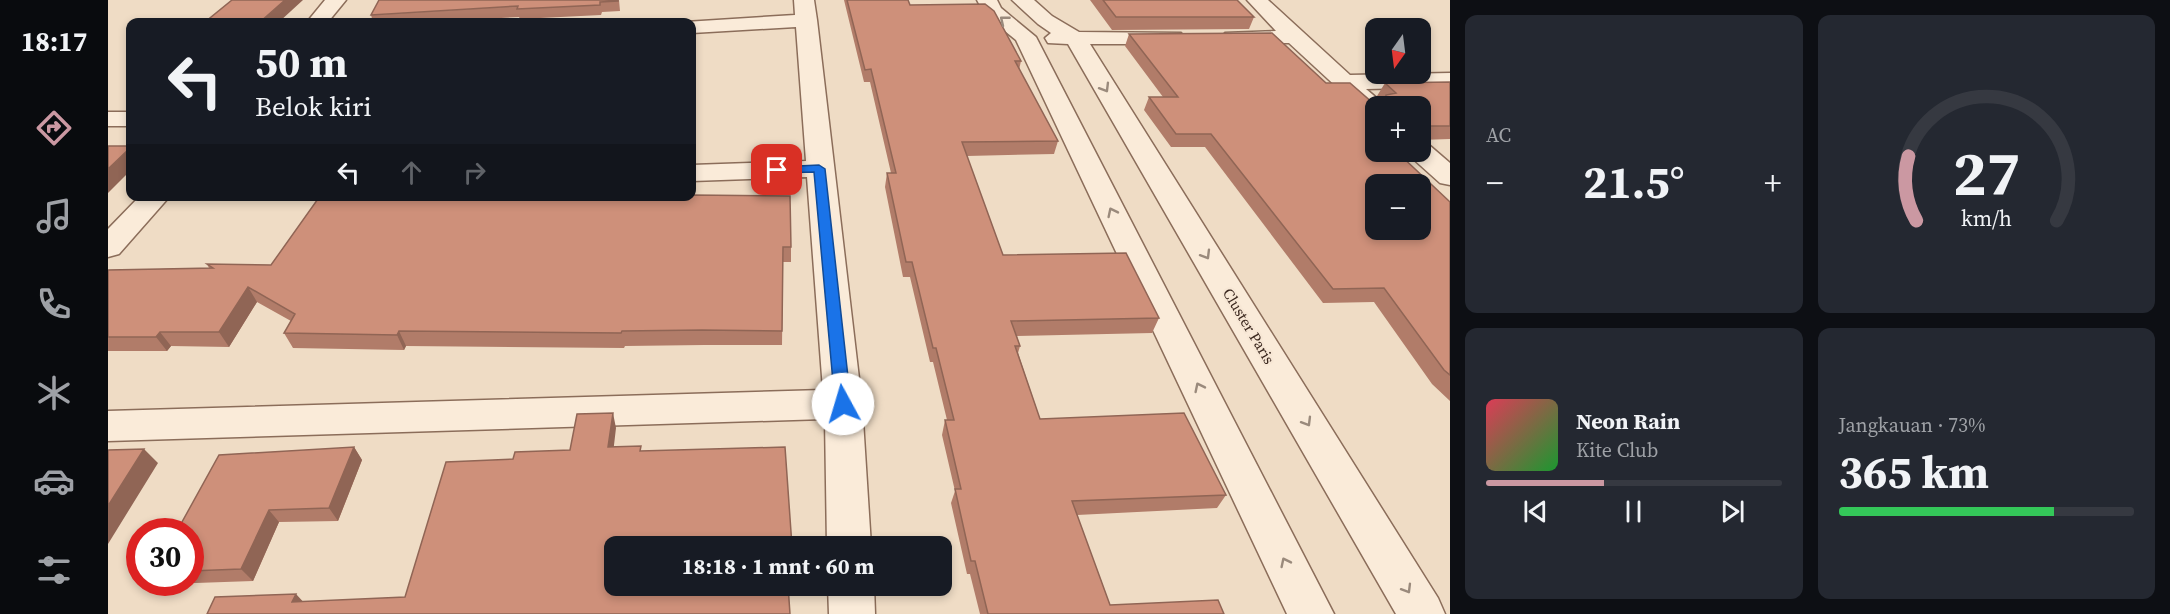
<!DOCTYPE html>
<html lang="id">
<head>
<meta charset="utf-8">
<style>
	:root { --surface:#171b24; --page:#242831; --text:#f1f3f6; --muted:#9ea1a6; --line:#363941; --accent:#cb98a2 }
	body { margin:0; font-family:"Source Serif 4",serif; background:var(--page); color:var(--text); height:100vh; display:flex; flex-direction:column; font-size:22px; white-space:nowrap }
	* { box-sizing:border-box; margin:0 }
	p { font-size:20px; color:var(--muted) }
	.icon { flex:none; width:33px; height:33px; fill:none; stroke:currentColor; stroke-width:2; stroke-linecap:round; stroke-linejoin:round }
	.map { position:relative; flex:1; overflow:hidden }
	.drawer { display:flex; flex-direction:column; gap:15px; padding:15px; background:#0d0f14; width:720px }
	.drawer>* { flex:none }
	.hud { position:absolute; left:18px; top:18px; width:570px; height:183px; border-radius:12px; box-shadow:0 3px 9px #0003; background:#171b24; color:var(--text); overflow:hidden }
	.needle { width:39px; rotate:194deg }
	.tools { position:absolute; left:1257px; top:18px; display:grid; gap:12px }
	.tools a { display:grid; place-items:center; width:66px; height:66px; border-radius:12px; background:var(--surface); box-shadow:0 3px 9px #0003; font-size:30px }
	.speed { position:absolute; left:18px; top:518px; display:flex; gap:12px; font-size:30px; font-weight:700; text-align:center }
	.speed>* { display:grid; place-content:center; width:78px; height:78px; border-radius:50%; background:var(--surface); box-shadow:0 3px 9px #0003; line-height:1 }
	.speed .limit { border:9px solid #d22; background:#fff; color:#111 }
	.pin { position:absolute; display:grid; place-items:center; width:51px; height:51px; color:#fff; margin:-26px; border-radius:12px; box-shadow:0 3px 9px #0006 }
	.me { position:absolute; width:66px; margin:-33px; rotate:354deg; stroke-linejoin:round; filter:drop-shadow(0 0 4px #0008) }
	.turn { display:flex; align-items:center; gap:21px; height:126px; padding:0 30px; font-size:27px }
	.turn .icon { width:78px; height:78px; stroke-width:2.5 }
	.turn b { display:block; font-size:42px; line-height:51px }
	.lanes { display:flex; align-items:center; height:57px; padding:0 30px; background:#0003; justify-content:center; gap:30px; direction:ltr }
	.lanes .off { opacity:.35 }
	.big { font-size:45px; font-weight:700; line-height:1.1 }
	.drawer .card { flex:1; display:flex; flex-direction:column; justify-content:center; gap:9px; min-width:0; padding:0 21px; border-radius:12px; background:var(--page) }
	.drawer .dial { align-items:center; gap:0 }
	.dial svg { height:156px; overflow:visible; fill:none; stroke:var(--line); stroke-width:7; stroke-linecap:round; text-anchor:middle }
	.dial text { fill:var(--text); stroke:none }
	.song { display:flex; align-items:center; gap:18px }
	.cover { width:72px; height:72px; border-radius:9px; background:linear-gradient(135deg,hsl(350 70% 55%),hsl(130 70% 35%)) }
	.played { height:6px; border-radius:3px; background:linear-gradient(90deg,var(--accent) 40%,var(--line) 40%) }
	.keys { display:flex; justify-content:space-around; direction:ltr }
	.heat { display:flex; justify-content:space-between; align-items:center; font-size:33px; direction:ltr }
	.charge { height:9px; border-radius:4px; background:linear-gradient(90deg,#34c759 73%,var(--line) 0) }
	.drawer .tiles { flex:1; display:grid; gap:15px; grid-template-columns:repeat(2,1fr) }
	.trip { position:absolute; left:496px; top:536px; width:348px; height:60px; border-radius:12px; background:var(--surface); box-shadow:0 3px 9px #0003; font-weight:700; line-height:60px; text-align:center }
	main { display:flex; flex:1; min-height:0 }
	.dock { display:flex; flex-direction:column; width:108px; justify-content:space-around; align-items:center; background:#090b0e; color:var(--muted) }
	.dock .icon { width:42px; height:42px }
	.dock .active { color:var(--accent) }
	.dock b { font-size:27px; color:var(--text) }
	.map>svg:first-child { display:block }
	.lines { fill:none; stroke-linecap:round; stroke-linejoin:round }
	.minor-casing { stroke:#8b6d5a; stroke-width:3 }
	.minor { fill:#faebd9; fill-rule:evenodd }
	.wall { fill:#b17c69 }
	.shaded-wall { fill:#906555 }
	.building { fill:#ce907a; stroke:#906555; stroke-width:1.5; fill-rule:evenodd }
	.oneway { stroke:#9a8a7c }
	.route { fill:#1a73e8; stroke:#114b97; stroke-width:1.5 }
	.labels { text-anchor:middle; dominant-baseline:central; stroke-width:4.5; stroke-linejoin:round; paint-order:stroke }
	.street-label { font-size:15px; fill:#3b281f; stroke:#f7e7d5 }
</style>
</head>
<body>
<main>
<nav class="dock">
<b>18:17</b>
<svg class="icon active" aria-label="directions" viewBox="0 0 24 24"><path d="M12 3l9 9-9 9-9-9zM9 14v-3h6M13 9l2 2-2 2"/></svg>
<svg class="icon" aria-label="music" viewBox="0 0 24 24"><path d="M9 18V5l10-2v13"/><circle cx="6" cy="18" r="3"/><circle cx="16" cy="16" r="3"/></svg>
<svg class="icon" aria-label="phone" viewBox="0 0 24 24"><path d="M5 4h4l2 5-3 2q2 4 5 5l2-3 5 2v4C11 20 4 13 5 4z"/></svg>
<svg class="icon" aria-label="climate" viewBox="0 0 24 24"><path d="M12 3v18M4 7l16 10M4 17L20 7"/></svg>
<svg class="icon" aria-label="car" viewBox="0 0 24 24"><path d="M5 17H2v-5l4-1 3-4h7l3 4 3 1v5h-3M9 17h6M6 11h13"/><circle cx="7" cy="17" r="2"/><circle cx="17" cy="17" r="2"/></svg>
<svg class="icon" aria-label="filters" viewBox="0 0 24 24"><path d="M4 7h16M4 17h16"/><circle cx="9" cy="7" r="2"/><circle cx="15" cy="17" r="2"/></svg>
</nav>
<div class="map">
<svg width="1342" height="614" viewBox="0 0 1342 614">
	<rect width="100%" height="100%" fill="#efdcc5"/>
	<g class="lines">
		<!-- minor casing -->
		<g class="minor-casing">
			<path id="minor" d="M217 0H238L220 22H199Z
				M686 0H706L709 20 754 404 763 546H719L717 419 0 441V411L715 390 699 177 584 181V165L698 161 688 27 584 33V22H577L687 15Z
				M869 0H889L893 8 928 37 1226 614H1179L908 40 877 15Z
				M904 0H926L944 16 971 32 1073 33 1076 38 1073 43 1065 44H982L1330 598 1337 614H1288L960 44 940 43 937 38 943 33 930 24Z
				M1139 0H1160L1242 75 1342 73V87L1258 89 1278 106H1268V117L1259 115 1181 43H1117L1114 38 1117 33 1168 31Z
				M0 112H22V126H0Z
				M1312 143 1321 145 1342 163V185L1332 183 1303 157 1299 152H1312Z
				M32 196H62L11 254 0 257V229Z
				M720 585H766L767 614H721Z"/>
		</g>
		<!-- minor -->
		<use href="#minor" class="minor"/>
	</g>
	<!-- wall -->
	<path class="wall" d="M511 0 512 11 494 12 493 15 412 19 411 17 320 22H265L263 15Z
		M736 0H800L802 5 913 61 911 70 950 141 946 154 859 156 895 255 1051 318 1044 333 909 336 912 346 910 353 932 419 1118 495 1109 508 969 515 1002 605 1116 614H872L862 574H859L843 503 847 491 834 435 837 420H839L825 362H822L802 277H795L777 187 779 173H783L762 82H756Z
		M982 0H1129L1146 17 1141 29 1004 30Z
		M1021 34 1218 83 1265 103 1272 105 1275 101 1269 96 1277 83 1342 82V139L1312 140V106H1268V152L1342 202V401L1324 384 1266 302 1215 303 1097 147H1063L1036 110 1041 97H1055L1017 46Z
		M212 196H392L393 200 683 247V262H675L674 345H596L517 346 516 348 298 346 296 350 185 348 176 333 183 321 149 302 121 347 63 346 59 351H0V270L101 268 99 264 163 265Z
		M246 447 254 460 230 521 171 522 145 581 59 584 57 582H82V531Z"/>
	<!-- shaded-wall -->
	<path class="shaded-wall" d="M177 0H195L171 22H152Z
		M22 148V171L0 193V169Z
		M140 287 149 302 121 347 111 332Z
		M291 331 298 346 296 350 289 335Z
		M52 332 63 346 59 351 48 337Z
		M505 413 508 428 504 462 500 447Z
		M246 447 254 460 230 521 221 508Z
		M36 449 50 463 0 544V506Z
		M161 510 171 522 145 581 133 569Z
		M188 594 200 607 184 602Z"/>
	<!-- building -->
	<path class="building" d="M124 0H177L152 22H97Z
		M271 0H510V1L492 2V5L409 9 410 6 263 15Z
		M739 0H800L802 5 877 4 886 11 913 61H907L950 141 854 142 895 255 1018 253 1051 318 903 321 912 346H907L932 419 1076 413 1118 495 964 501 1002 605 1110 600 1116 614H880L867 561H863L847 489H853L837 420H846L828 348H825L804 262H798L779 173H788L763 69 757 70Z
		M995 0H1129L1146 17H1008Z
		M1164 33 1218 83H1242L1265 103 1275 106 1278 104V95L1288 93 1277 83 1342 82V126H1312V106H1268V127H1263L1268 131V152H1289L1342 202V375L1336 370 1276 288 1225 289 1103 134H1068L1041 97H1070L1021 34ZM1268 184H1312V230H1268Z
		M0 146H22V148L0 169Z
		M584 195 682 196 683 247H675L674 331 594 330 514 331 513 333 291 331 289 335 176 333 187 314 140 287 111 332H52L48 337H0V270L105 268 99 264 163 265 212 196H391L390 200H491L492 196H584Z
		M505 413 500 447 533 446 532 451 677 447 684 546H507V585H680L682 614H99L107 597 188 594 184 602 297 597 338 462 405 459 407 452 462 450 469 414Z
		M246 447 221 508 161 510 133 569 82 571V531H69L111 455Z
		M36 449 0 506V450Z"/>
	<!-- one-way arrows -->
	<defs><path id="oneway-chevron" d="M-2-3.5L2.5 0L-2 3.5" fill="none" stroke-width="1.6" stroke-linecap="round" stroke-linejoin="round" transform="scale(1.5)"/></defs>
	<g class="oneway">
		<use href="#oneway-chevron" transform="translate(896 20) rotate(-141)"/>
		<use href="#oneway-chevron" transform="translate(997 88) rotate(59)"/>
		<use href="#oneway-chevron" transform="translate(1004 212) rotate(-116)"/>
		<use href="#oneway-chevron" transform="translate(1098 255) rotate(59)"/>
		<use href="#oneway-chevron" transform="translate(1091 387) rotate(-116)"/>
		<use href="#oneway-chevron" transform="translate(1199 422) rotate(59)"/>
		<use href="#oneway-chevron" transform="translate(1177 562) rotate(-116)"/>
		<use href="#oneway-chevron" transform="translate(1299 589) rotate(59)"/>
	</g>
	<!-- route -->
	<path class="route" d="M711 165 717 169 743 404 740 408H730L727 404 706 172 669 173 663 170 669 167Z"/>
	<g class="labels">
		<!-- street labels -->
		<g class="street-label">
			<text transform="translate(1141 326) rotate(59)">Cluster Paris</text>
		</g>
	</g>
</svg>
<div class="tools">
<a><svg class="needle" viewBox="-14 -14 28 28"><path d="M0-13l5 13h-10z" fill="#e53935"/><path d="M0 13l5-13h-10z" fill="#9ea1a6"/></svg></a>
<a>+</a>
<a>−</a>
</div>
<div class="speed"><div class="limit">30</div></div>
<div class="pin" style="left:669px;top:170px;background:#d93025"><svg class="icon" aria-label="arrive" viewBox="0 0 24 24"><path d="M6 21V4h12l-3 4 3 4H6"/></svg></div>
<svg class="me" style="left:735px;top:404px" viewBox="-20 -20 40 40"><circle r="19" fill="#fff"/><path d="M0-13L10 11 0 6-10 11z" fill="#1a73e8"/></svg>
<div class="trip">18:18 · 1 mnt · 60 m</div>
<div class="hud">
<div class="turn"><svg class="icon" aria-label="left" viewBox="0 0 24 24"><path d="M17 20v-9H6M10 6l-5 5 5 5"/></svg><div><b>50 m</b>Belok kiri</div></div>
<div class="lanes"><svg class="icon" aria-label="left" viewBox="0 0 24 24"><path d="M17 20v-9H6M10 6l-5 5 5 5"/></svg><svg class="icon off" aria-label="ahead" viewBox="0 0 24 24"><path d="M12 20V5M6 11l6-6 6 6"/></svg><svg class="icon off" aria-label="right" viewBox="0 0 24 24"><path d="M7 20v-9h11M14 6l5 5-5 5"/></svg></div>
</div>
</div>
<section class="drawer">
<div class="tiles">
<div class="card"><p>AC</p>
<div class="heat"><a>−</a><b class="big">21.5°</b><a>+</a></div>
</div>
<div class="card dial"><svg viewBox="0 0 100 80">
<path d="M14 69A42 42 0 1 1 86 69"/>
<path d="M14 69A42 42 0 0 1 10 36" stroke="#cb98a2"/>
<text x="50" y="56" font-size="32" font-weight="700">27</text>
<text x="50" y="72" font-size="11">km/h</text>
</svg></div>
<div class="card">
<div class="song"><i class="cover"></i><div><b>Neon Rain</b><p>Kite Club</p></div></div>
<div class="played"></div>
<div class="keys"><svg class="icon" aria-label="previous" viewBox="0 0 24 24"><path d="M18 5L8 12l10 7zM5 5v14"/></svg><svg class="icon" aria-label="pause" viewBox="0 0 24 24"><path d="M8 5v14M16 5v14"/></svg><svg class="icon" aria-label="next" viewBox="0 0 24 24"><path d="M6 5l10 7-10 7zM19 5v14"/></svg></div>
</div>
<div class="card"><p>Jangkauan · 73%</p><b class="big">365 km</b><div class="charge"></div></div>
</div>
</section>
</main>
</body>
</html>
